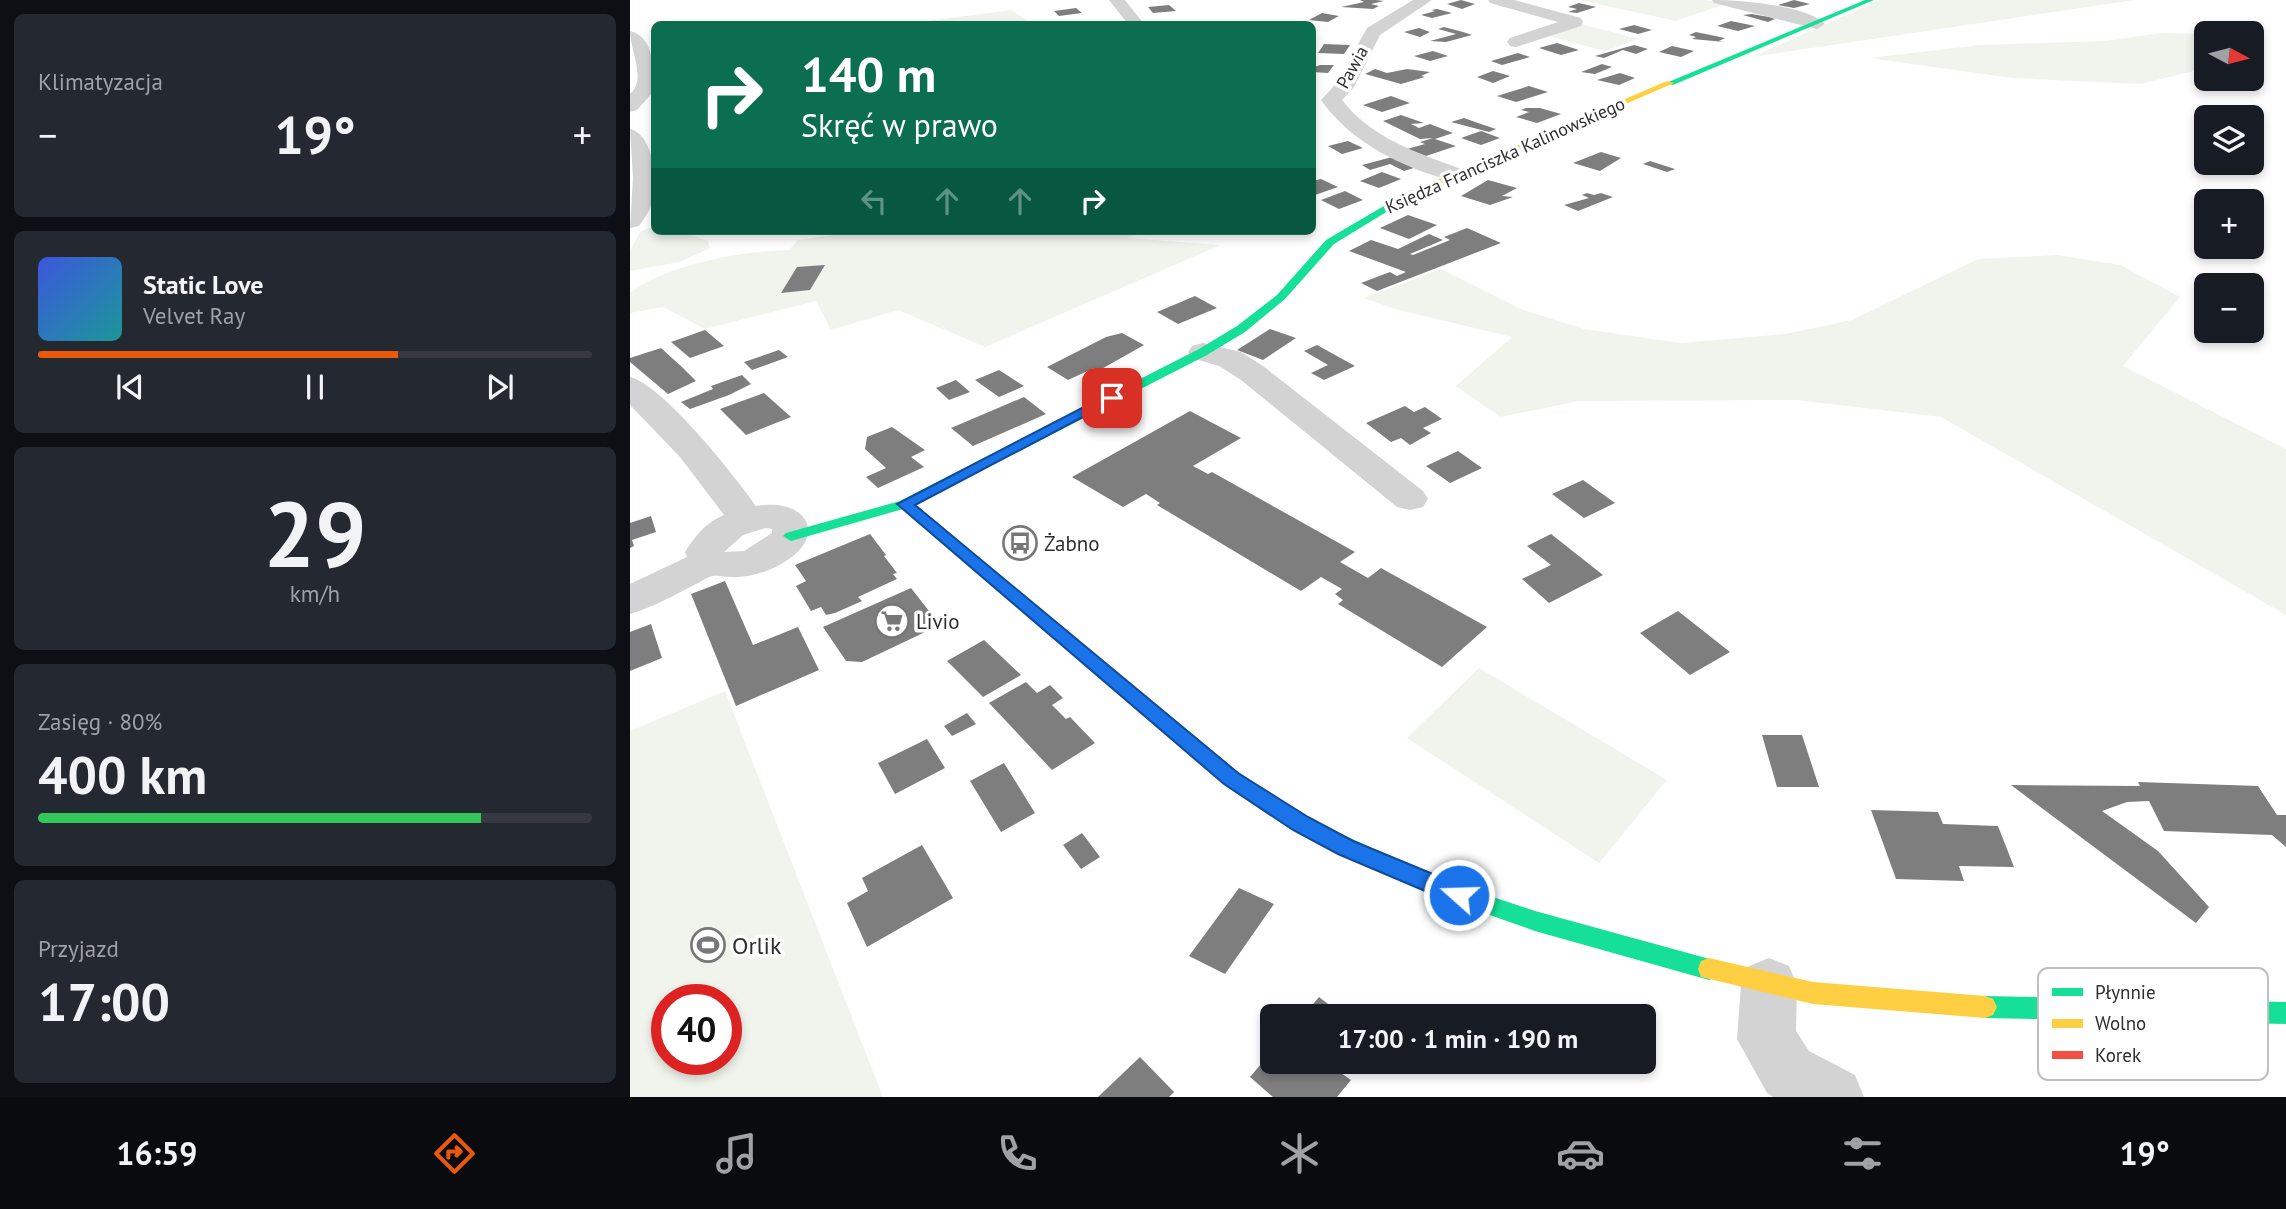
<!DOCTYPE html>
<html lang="pl">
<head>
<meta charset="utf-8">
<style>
	:root { --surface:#171b24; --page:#242831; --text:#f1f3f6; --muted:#9ea1a6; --line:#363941; --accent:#ea580c }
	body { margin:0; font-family:"PT Sans",sans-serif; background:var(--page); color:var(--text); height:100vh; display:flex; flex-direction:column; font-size:26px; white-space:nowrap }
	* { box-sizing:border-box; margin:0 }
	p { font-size:23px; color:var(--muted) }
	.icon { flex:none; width:38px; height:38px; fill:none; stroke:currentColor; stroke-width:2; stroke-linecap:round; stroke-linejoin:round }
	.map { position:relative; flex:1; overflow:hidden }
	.sheet { display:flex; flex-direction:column; gap:14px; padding:14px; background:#0d0f14; width:630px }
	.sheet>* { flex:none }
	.guide { position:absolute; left:21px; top:21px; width:665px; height:214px; border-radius:10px; box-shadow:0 4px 10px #0003; background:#0b6e4f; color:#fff; overflow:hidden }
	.needle { width:46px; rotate:97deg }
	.buttons { position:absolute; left:1564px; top:21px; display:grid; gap:14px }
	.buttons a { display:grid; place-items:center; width:70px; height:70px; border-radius:10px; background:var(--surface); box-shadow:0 4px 10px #0003; font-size:35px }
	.speed { position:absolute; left:21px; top:984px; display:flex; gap:14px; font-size:35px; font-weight:700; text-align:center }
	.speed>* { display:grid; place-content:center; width:91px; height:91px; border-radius:50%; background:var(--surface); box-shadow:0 4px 10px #0003; line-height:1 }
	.speed .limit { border:10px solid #d22; background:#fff; color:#111 }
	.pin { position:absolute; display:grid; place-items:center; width:60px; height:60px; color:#fff; margin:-30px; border-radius:14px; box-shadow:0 4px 10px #0006 }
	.me { position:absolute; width:77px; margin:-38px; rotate:290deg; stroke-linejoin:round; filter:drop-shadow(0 0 5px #0008) }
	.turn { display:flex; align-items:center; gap:24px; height:147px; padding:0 35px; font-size:32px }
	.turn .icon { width:91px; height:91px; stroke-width:2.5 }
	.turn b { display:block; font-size:49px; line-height:60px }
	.lanes { display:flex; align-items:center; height:66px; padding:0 35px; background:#0003; justify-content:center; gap:35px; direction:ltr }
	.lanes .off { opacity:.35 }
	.big { font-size:52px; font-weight:700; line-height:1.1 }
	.sheet .widget { flex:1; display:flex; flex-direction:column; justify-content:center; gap:10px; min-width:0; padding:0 24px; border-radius:10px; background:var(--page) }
	.sheet .dial { align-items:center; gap:0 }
	.dial b { font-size:91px; line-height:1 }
	.song { display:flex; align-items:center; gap:21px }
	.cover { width:84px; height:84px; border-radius:10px; background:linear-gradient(135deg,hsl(230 70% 55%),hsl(180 70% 35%)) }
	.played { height:7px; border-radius:4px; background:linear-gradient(90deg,var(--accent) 65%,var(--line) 65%) }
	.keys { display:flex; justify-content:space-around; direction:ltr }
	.heat { display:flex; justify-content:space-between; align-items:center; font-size:38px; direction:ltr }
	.charge { height:10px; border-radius:5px; background:linear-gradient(90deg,#34c759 80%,var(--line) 0) }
	.trip { position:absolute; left:630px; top:1004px; width:396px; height:70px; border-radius:10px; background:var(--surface); box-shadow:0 4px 10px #0003; font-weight:700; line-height:70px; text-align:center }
	.tab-bar { display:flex; height:112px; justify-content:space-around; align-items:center; background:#090b0e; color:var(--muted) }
	.tab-bar .icon { width:49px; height:49px }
	.tab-bar .current { color:var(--accent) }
	.tab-bar b { font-size:32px; color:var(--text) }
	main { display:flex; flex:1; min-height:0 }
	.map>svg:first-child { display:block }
	.green { fill:#f1f4ec; fill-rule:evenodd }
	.building { fill:#7e7e7e }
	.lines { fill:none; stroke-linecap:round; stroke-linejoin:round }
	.street { fill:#d3d3d3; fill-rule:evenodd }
	.fast { fill:#16e098; fill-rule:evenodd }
	.slow { fill:#ffcf43; fill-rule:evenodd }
	.jam { fill:#f24e42; fill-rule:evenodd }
	.route { fill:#1a73e8; stroke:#114b97; stroke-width:2 }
	.labels { text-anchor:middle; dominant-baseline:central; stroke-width:7; stroke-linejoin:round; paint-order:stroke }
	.far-street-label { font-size:18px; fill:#2e2e2e; stroke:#fff }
	.poi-label { font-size:21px; fill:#2e2e2e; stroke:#fff; text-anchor:start }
	.near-poi-label { font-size:24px; fill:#2e2e2e; stroke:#fff; text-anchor:start }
	.key { fill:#fff; stroke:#c0c0c0; stroke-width:2 }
	.key-label { font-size:19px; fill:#2e2e2e }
</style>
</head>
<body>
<main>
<section class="sheet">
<div class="widget"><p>Klimatyzacja</p>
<div class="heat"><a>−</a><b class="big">19°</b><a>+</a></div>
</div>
<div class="widget">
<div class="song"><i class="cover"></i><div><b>Static Love</b><p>Velvet Ray</p></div></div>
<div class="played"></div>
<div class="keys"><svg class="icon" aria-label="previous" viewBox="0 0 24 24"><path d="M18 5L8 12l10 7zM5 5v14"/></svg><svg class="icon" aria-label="pause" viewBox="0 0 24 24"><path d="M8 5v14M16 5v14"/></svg><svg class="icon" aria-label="next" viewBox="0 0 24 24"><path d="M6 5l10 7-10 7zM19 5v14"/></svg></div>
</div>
<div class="widget dial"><b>29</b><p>km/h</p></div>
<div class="widget"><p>Zasięg · 80%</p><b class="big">400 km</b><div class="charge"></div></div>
<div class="widget"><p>Przyjazd</p><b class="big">17:00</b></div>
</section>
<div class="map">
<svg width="1656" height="1097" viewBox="0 0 1656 1097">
	<rect width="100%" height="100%" fill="#fff"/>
	<!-- green -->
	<path class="green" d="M949 0H1076L1095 4 1046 21Z
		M1250 0H1504L1122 57Z
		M382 10 401 24H275Z
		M951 24 1009 39 975 51 915 35Z
		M1530 33 1577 34V73L1564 71 1510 84 1382 78 1239 58 1350 45 1475 41Z
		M24 227V231H48L78 241 80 248 50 262 0 271V250L11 231Z
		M230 231H515L496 238 591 245 355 347 268 310 201 330 186 301 75 329 33 307 0 313V293C37 264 113 251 159 250L168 240Z
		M1427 255 1490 265 1550 297 1493 366 1656 449V615L1311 417 1166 400 949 401 870 417 826 386 882 337 765 309 734 298 811 269 893 310 954 329 1050 343 1155 334 1222 320 1348 259Z
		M849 668 1037 780 969 863 777 738Z
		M95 691 253 1097H0V731ZM37 999H96V1059H37Z"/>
	<!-- building -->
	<path class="building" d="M730 0H746L754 1 741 4 749 6 743 9 711 7 734 2Z
		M831 0 845 4 832 9 817 4Z
		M1164 0 1180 4 1164 8 1148 5Z
		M949 3 966 7 947 13 938 12 947 9 938 7Z
		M539 5 546 11 523 13 518 7Z
		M446 8 452 13 429 16 424 11Z
		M801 10 807 9 822 13 802 18 791 15 805 11Z
		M692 13 709 16 698 22 679 20Z
		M1122 14 1139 17 1145 19 1138 22 1113 15Z
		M1101 21 1125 26 1108 31 1087 26Z
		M1004 25 1022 30 1008 34 989 29Z
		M814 27 833 32 842 35 816 42 800 41 826 34 808 29Z
		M789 28 800 32 790 37 774 32Z
		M1066 32 1095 38 1089 41 1095 42 1062 39 1066 37 1059 35Z
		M927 43 949 50 931 55 909 48Z
		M694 44 720 45 714 54 688 53Z
		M1004 45 1018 49 1006 54 993 50 974 58 965 56Z
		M1042 46 1064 51 1051 57 1029 52Z
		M803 51 818 56 800 61 784 56Z
		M888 53 900 57 872 65 861 61Z
		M972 64 982 67 965 74 951 72Z
		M690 65H704L698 73 682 72V68Z
		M745 69 757 73 777 69 800 72 791 76 795 77 771 84 735 74Z
		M863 71 880 76 863 83 847 77Z
		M990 73 1005 78 989 85 967 80Z
		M899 86 918 92 886 102 867 96Z
		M761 96 780 103 752 112 733 105Z
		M896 108H910L931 114 907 123 886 117 899 112 891 110Z
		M771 115 794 123 781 124 789 128 800 124 823 133 805 139 826 146 796 156 777 149 795 144 790 142 803 138 790 139 753 121Z
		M834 118 848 123 866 129 859 132 821 122Z
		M851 131 870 138 851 145 831 138Z
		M718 141 733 148 712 154 698 146Z
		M971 152 991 158 970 171 943 163Z
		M766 156 790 166 774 171 760 164 740 170 732 165Z
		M1020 161 1045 169 1037 172 1013 164Z
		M752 172 771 179 749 188 730 181Z
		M691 179 708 187 685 195 682 181Z
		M858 180 887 188 872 196 883 197 860 205 831 196Z
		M715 191 733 200 709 209 691 200Z
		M957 193 964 195 971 193 983 197 948 211 934 205 959 198 952 195Z
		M778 215 807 225 779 239 750 228Z
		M837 228 871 243 747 291 731 283 760 272 767 276 776 272 719 251 741 240 768 249 799 234 813 240 780 254 783 255 820 240 814 237Z
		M195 265 180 290 151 293 167 267Z
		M565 296 587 308 548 324 527 312Z
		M640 329 666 338 633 360 607 350Z
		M75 330 94 346 60 358 41 342Z
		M492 333 514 345 468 371 464 368 438 380 417 367 476 337Z
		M687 345 725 366 694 380 681 373 698 365 674 351Z
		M31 348 53 368 66 381 38 394 0 362V358Z
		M149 350 158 357 122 370 114 362Z
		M369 370 394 386 369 397 345 380Z
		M112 375 121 384 99 395 60 409 51 402 83 389 81 386Z
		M326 380 340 392 319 400 306 388Z
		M134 393 161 417 116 435 90 409Z
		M394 397 416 414 343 446 321 428Z
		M775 406 784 412 795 407 812 419 793 428 801 433 780 445 771 438 761 442 736 423Z
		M560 411 611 438 563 466 578 474 582 472 725 552 710 562 738 578 751 568 857 627 812 667 708 604 713 600 705 594 712 589 691 577 671 591 527 505 530 503 516 494 493 507 442 477Z
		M262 427 295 450 281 457 294 467 248 488 236 477 256 468 235 449 237 437Z
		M828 451 852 468 820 483 796 466Z
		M953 480 985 503 954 518 922 494Z
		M21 516 26 532 2 540 4 546 0 548V523Z
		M240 534 256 555 254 556 267 573 263 574 267 579 228 597 232 601 205 613 196 615 191 607 181 611 166 586 176 581 165 565Z
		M921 534 973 575 919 603 892 579 921 565 897 546Z
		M95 581 123 645 168 627 189 670 106 706 61 594Z
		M281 588 310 625 232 662 216 661 193 627Z
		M1048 611 1100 652 1060 675 1010 633Z
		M21 624 32 658 0 671V632Z
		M354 640 391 675 353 697 317 661Z
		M396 682 407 693 420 685 433 698 422 705 436 719 440 717 465 743 422 770 359 703Z
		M337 713 346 724 322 736 314 726Z
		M1132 735H1172L1189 787H1147Z
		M297 739 315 768 265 794 248 763Z
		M374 763 405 813 371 832 340 781Z
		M1508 782 1628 786 1647 815H1656V847L1642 835 1534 831 1519 801 1497 802 1472 811 1528 851 1579 907 1566 923 1381 785 1510 786Z
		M1241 810 1308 812 1313 824 1368 826 1384 867 1329 866 1334 881 1266 879Z
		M452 833 470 857 451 869 433 845Z
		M292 845 323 898 237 947 217 903 238 891 232 878Z
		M609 888 644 904 595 974 559 956Z
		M689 997 715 1017H672Z
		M642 1051V1062H720L711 1073 721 1080 707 1097H643L620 1077Z
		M510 1057 544 1092 539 1097H468Z"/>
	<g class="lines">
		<!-- street -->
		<path class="street" d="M479 0H495L514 24H498Z
			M783 0H802L750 35 724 87 712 100C741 138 788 153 831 169L835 174 831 179 823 181C773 168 721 143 691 100L706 84 737 28Z
			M858 0H884L951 18 953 22 951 26 886 47 880 46 877 42 880 38 928 22 860 3Z
			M1082 0C1108 0 1178 5 1195 24L1187 29 1084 3Z
			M0 31C25 37 24 71 24 91L7 110 0 112V94C17 79 0 51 0 31Z
			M0 129C22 134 28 177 24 197 22 207 15 218 9 226L0 228 3 178Z
			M573 343 611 352 633 366 793 491 798 499 793 507 780 510 767 507 611 380 589 366 562 358 558 352 562 346Z
			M0 377C34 386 104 475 126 506 176 497 201 536 151 564 136 573 116 578 99 577 95 577 88 575 83 576 77 577 69 583 64 585 43 596 23 607 0 614V584L57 557 55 552C66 535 75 523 94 515L50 457 0 405ZM136 528 142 529V533L114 551 94 552 113 535Z
			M1139 958 1159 966 1167 985 1166 1031 1179 1051 1225 1075 1234 1097H1143L1137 1093 1107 1039 1111 985 1119 966Z"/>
		<!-- fast -->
		<path class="fast" d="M1235 0H1244L1043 85 1036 83Z
			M781 190 789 192 704 244 655 299 615 332 577 355 280 507 161 541 153 536 156 533 270 501 569 349 607 326 647 295 696 240Z
			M444 640 450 642 608 772 677 818 809 879 905 911 1087 961 1090 969 1087 977 1079 980 905 931 803 895 663 830 594 784 438 650 435 646 438 642Z
			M1355 996 1656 1002V1024L1355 1018 1347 1015 1343 1007 1347 999Z"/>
		<!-- slow -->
		<path class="slow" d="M1037 81 1044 83 787 194 779 192Z
			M1079 958 1183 982 1355 996 1363 999 1367 1007 1363 1015 1355 1018 1183 1004 1071 977 1068 969 1071 961Z"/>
		<!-- jam -->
		<path class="jam" d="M275 499 280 501 450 642 453 646 450 650H438L270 507 268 504Z"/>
	</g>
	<!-- route -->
	<path class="route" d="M477 395 489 398 285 505 608 773 678 817 723 841 837 888 840 895 837 902 829 904 821 902 708 854 663 830 594 784 267 504Z"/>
	<!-- icons -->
	<defs>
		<g id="bus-ring" transform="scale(1.75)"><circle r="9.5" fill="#fff" stroke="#777" stroke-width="1.5"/><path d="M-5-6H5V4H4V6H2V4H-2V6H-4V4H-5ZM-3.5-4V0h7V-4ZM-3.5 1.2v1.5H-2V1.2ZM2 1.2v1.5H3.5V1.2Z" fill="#777"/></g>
		<g id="supermarket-ring" transform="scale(1.75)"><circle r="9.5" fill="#fff" stroke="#777" stroke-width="1.5"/><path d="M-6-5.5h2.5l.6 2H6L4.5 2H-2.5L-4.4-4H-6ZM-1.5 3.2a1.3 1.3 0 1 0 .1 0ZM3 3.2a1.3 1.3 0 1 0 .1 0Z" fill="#777"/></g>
		<g id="stadium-ring" transform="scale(1.75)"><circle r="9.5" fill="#fff" stroke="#777" stroke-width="1.5"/><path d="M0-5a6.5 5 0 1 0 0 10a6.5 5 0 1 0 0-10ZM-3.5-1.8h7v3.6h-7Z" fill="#777"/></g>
	</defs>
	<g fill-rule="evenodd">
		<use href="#bus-ring" x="390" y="543"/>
		<use href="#supermarket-ring" x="262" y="621"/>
		<use href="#stadium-ring" x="78" y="945"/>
	</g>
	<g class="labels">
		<!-- far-street labels -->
		<g class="far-street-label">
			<text transform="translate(722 67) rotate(-61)">Pawia</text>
			<text transform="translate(875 155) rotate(-24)">Księdza Franciszka Kalinowskiego</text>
		</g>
		<!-- poi labels -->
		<g class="poi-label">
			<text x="414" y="543">Żabno</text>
			<text x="286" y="621">Livio</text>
		</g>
		<!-- near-poi labels -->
		<g class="near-poi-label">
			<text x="102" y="945">Orlik</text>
		</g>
	</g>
	<!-- legend -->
	<rect x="1408" y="968" width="230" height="112" rx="10" class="key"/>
	<rect x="1422" y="988" width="31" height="8" fill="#16e098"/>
	<rect x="1422" y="1019" width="31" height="9" fill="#ffcf43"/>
	<rect x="1422" y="1051" width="31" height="8" fill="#f24e42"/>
	<g class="key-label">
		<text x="1465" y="999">Płynnie</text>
		<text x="1465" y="1030">Wolno</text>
		<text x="1465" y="1062">Korek</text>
	</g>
</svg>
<div class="buttons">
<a><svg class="needle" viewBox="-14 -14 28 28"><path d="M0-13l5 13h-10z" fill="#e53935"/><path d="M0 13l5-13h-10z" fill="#9ea1a6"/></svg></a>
<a><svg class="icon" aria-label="layers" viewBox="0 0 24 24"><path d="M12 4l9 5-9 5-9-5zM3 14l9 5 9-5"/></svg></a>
<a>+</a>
<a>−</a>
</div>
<div class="speed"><div class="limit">40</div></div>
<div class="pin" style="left:482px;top:398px;background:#d93025"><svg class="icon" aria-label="arrive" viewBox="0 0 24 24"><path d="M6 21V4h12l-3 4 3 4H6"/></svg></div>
<svg class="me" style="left:829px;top:895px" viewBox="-20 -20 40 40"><circle r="17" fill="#1a73e8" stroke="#fff" stroke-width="3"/><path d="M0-11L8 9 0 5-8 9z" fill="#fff"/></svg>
<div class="trip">17:00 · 1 min · 190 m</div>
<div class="guide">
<div class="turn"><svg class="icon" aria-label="right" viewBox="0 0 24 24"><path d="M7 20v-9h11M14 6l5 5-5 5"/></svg><div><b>140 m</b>Skręć w prawo</div></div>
<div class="lanes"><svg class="icon off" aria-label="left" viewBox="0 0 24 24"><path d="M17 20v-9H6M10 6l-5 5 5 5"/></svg><svg class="icon off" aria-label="ahead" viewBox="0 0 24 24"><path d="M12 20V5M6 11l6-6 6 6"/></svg><svg class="icon off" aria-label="ahead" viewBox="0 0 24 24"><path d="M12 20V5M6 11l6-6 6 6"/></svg><svg class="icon" aria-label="right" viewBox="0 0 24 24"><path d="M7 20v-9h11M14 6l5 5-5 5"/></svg></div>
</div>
</div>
</main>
<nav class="tab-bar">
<b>16:59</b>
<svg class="icon current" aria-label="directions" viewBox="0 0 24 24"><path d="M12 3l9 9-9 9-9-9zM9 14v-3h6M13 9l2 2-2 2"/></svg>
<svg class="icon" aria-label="music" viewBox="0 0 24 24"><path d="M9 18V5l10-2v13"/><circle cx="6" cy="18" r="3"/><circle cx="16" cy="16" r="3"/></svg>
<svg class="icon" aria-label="phone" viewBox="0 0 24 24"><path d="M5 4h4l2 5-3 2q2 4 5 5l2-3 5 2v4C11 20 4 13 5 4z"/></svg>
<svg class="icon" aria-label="climate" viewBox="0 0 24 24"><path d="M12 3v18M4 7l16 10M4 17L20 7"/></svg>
<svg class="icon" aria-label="car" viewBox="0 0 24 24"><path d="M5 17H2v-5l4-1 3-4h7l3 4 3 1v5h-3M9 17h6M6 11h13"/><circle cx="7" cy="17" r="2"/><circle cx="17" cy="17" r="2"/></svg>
<svg class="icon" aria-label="filters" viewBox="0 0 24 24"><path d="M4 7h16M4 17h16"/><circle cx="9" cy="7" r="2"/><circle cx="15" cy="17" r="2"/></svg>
<b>19°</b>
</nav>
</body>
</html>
